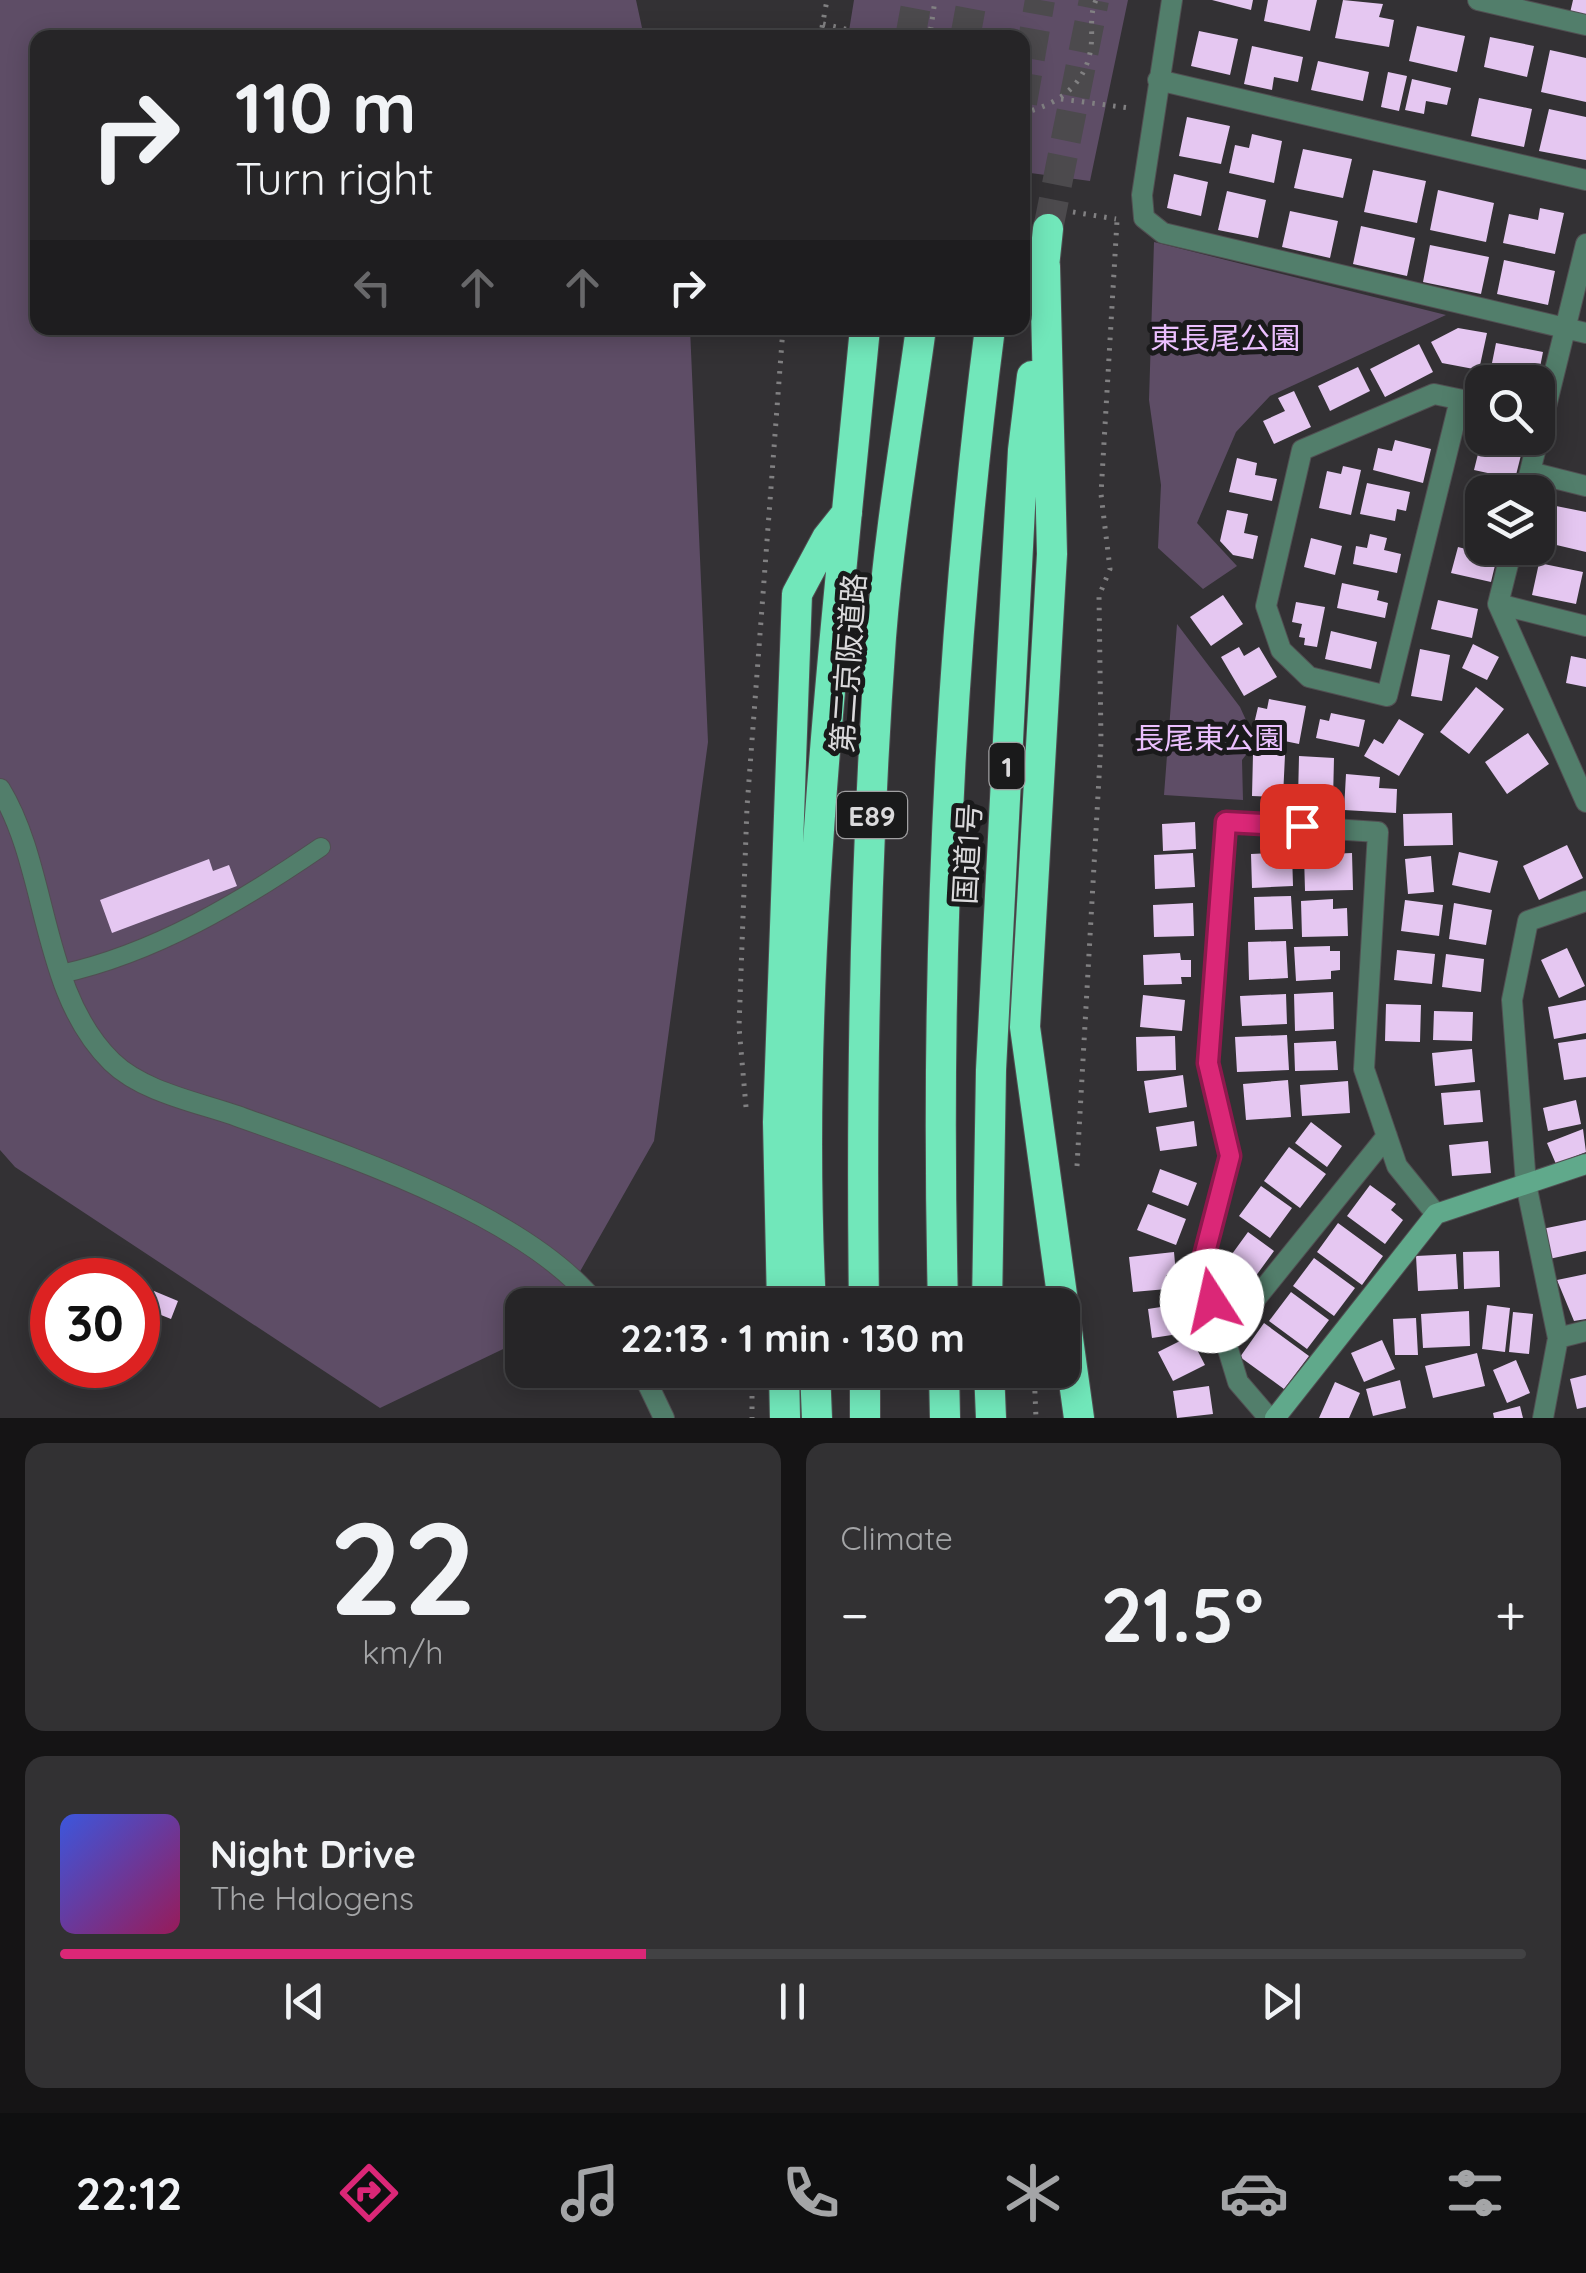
<!DOCTYPE html>
<html lang="en">
<head>
<meta charset="utf-8">
<style>
	:root { --surface:#262527; --page:#323133; --text:#f1f3f6; --muted:#a4a5a7; --line:#424244; --accent:#db2777 }
	body { margin:0; font-family:Quicksand,"Noto Sans JP",sans-serif; background:var(--page); color:var(--text); height:100vh; display:flex; flex-direction:column; font-size:38px; white-space:nowrap }
	* { box-sizing:border-box; margin:0 }
	p { font-size:32px; color:var(--muted) }
	.icon { flex:none; width:55px; height:55px; fill:none; stroke:currentColor; stroke-width:2; stroke-linecap:round; stroke-linejoin:round }
	.map { position:relative; height:1418px; overflow:hidden }
	.details { display:flex; flex-direction:column; gap:25px; padding:25px; background:#151415; flex:1 }
	.details>* { flex:none }
	.banner { position:absolute; left:30px; top:30px; width:1000px; height:305px; border-radius:20px; box-shadow:0 5px 25px #0003,0 0 0 2px var(--line); background:#262527; color:var(--text); overflow:hidden }
	.buttons { position:absolute; left:1465px; top:365px; display:grid; gap:20px }
	.buttons a { display:grid; place-items:center; width:90px; height:90px; border-radius:20px; background:var(--surface); box-shadow:0 5px 25px #0003,0 0 0 2px var(--line); font-size:50px }
	.speed { position:absolute; left:30px; top:1258px; display:flex; gap:20px; font-size:50px; font-weight:700; text-align:center }
	.speed>* { display:grid; place-content:center; width:130px; height:130px; border-radius:50%; background:var(--surface); box-shadow:0 5px 25px #0003,0 0 0 2px var(--line); line-height:1 }
	.speed .limit { border:15px solid #d22; background:#fff; color:#111 }
	.pin { position:absolute; display:grid; place-items:center; width:85px; height:85px; color:#fff; margin:-42px; border-radius:20px; box-shadow:0 5px 15px #0006 }
	.me { position:absolute; width:110px; margin:-55px; rotate:350deg; stroke-linejoin:round; filter:drop-shadow(0 0 8px #0008) }
	.turn { display:flex; align-items:center; gap:35px; height:210px; padding:0 40px; font-size:45px }
	.turn .icon { width:130px; height:130px; stroke-width:2.5 }
	.turn b { display:block; font-size:70px; line-height:85px }
	.lanes { display:flex; align-items:center; height:95px; padding:0 40px; background:#0003; justify-content:center; gap:50px; direction:ltr }
	.lanes .off { opacity:.35 }
	.big { font-size:75px; font-weight:700; line-height:1.1 }
	.details .widget { flex:1; display:flex; flex-direction:column; justify-content:center; gap:15px; min-width:0; padding:0 35px; border-radius:20px; background:var(--page) }
	.details .dial { align-items:center; gap:0 }
	.dial b { font-size:130px; line-height:1 }
	.song { display:flex; align-items:center; gap:30px }
	.cover { width:120px; height:120px; border-radius:15px; background:linear-gradient(135deg,hsl(230 70% 55%),hsl(330 70% 35%)) }
	.played { height:10px; border-radius:5px; background:linear-gradient(90deg,var(--accent) 40%,var(--line) 40%) }
	.keys { display:flex; justify-content:space-around; direction:ltr }
	.heat { display:flex; justify-content:space-between; align-items:center; font-size:55px; direction:ltr }
	.details .tiles { flex:1; display:grid; gap:25px; grid-template-columns:1fr 1fr }
	.widget:last-child { grid-column:span 2 }
	.trip { position:absolute; left:505px; top:1288px; width:575px; height:100px; border-radius:20px; background:var(--surface); box-shadow:0 5px 25px #0003,0 0 0 2px var(--line); font-weight:700; line-height:100px; text-align:center }
	.dock { display:flex; height:160px; justify-content:space-around; align-items:center; background:#0f0f10; color:var(--muted) }
	.dock .icon { width:70px; height:70px }
	.dock .selected { color:var(--accent) }
	.dock b { font-size:45px; color:var(--text) }
	.map>svg:first-child { display:block }
	.green { fill:#5e4d66 }
	.building { fill:#e5c7f1 }
	.lines { fill:none; stroke-linecap:round; stroke-linejoin:round }
	.highway-tunnel { stroke:#4c4a4d; stroke-width:30; stroke-dasharray:30 15; stroke-linecap:butt }
	.lane-casing { stroke:#514f52; stroke-width:20 }
	.street-casing { stroke:#514f52; stroke-width:22 }
	.secondary-casing { stroke:#514f52; stroke-width:22 }
	.highway-casing { stroke:#514f52; stroke-width:32 }
	.path { stroke:#818082; stroke-width:5; stroke-dasharray:2.5 8; stroke-linecap:butt }
	.lane { stroke:#527e6b; stroke-width:18 }
	.street { stroke:#527e6b; stroke-width:20 }
	.secondary { stroke:#60a98b; stroke-width:20 }
	.highway { stroke:#71e7ba; stroke-width:30 }
	.route-casing { stroke:#8e194d; stroke-width:25 }
	.route { stroke:#db2777; stroke-width:18 }
	.labels { text-anchor:middle; dominant-baseline:central; stroke-width:10; stroke-linejoin:round; paint-order:stroke }
	.shield { fill:#1a1a1b; stroke:#a1a0a2; stroke-width:2.5 }
	.shield-label { font-size:28px; font-weight:bold; fill:#dbdadc }
	.park-label { font-size:30px; fill:#ecc0ff; stroke:#1a1a1b }
	.street-label { font-size:30px; fill:#dbdadc; stroke:#1a1a1b }
</style>
</head>
<body>
<div class="map">
<svg width="1586" height="1418" viewBox="0 0 1586 1418">
	<rect width="100%" height="100%" fill="#333134"/>
	<!-- green -->
	<path class="green" d="M0 0H636L644 37 38 38V328H690L708 742 654 1141 561 1305H522V1340L380 1408 15 1167 0 1150Z
		M854 0H1128L1090 181 1023 172 1022 38 848 37Z
		M1154 242 1446 315 1270 396 1236 432 1197 523 1237 566 1203 589 1158 548 1161 485 1149 400Z
		M1177 624 1240 707 1256 742 1242 760 1243 800 1164 795Z"/>
	<!-- building -->
	<path class="building" d="M1212 0H1253L1251 10Z
		M1268 0H1317L1310 31 1264 21Z
		M1343 0 1383 4 1379 17 1394 20 1389 47 1335 38Z
		M1573 0H1586V17L1570 13Z
		M1417 26 1465 36 1457 72 1409 61Z
		M1199 31 1238 39 1230 75 1191 66Z
		M1490 37 1534 46 1527 77 1484 67Z
		M1252 46 1303 57 1298 82 1274 77 1272 90 1244 84Z
		M1550 50 1586 58V102L1541 92Z
		M1318 61 1369 72 1363 101 1311 90Z
		M1388 72 1407 76 1399 111 1381 107Z
		M1412 79 1451 88 1447 105 1426 101 1424 114 1405 110Z
		M1479 98 1532 109 1524 147 1471 136Z
		M1549 109 1586 117V160L1539 151Z
		M1187 117 1230 126 1221 164 1179 156Z
		M1252 134 1282 141 1274 183 1229 173 1235 145 1249 148Z
		M1303 149 1352 159 1343 198 1294 188Z
		M1373 170 1426 181 1417 223 1364 212Z
		M1174 174 1208 182 1201 216 1167 208Z
		M1438 190 1494 203 1486 242 1430 230Z
		M1227 191 1266 200 1258 238 1218 230Z
		M1540 208 1564 213 1555 254 1503 243 1509 214 1538 220Z
		M1290 211 1338 221 1330 258 1282 247Z
		M1361 226 1415 238 1407 276 1353 264Z
		M1430 245 1489 257 1481 294 1423 282Z
		M1504 260 1555 271 1548 305 1497 294Z
		M1458 328 1487 333 1479 370 1442 363 1431 342Z
		M1496 343 1543 352 1537 382 1490 373Z
		M1419 344 1433 372 1385 397 1370 369Z
		M1358 367 1370 391 1330 411 1318 386Z
		M1294 391 1311 427 1274 444 1263 421 1285 411 1278 398Z
		M1482 438 1508 439 1505 452 1521 455 1515 479 1474 470Z
		M1395 440 1431 449 1423 483 1373 470 1378 448 1392 451Z
		M1237 458 1257 463 1255 475 1277 479 1272 501 1229 492Z
		M1343 466 1361 470 1351 515 1319 508 1327 471 1341 474Z
		M1485 482 1512 488 1511 492H1482Z
		M1367 483 1410 492 1406 511 1397 509 1395 521 1360 514Z
		M1482 500V528L1475 526Z
		M1556 506 1586 512V552L1548 543Z
		M1227 510 1248 514 1244 533 1258 536 1253 559 1233 555 1220 541Z
		M1370 534 1387 538 1384 550 1401 554 1397 573 1353 564 1356 546 1367 548Z
		M1311 538 1342 546 1335 575 1304 567Z
		M1458 547 1497 557 1491 582 1451 573Z
		M1539 563 1583 572 1576 604 1532 595Z
		M1342 583 1379 591 1377 600 1388 603 1385 618 1337 608Z
		M1223 595 1243 624 1211 646 1190 617Z
		M1438 600 1478 609 1472 638 1431 629Z
		M1296 602 1325 607 1317 647 1304 645 1305 638 1299 637 1302 624 1292 622Z
		M1331 631 1377 642 1371 669 1325 659Z
		M1473 644 1499 657 1487 680 1462 668Z
		M1239 647 1244 656 1259 647 1277 677 1244 696 1221 657Z
		M1420 649 1450 655 1442 701 1411 696Z
		M1571 656 1586 659V687L1566 683Z
		M1476 687 1504 709 1469 754 1440 732Z
		M1269 699 1306 706 1299 744 1265 737 1267 726 1254 724 1258 707 1267 709Z
		M1331 713 1365 720 1359 747 1316 738 1320 719 1329 721Z
		M1399 719 1424 734 1399 776 1364 756 1374 739 1383 744Z
		M1528 733 1549 764 1507 794 1485 762Z
		M1253 754 1285 755 1283 797 1252 796Z
		M1299 756 1334 758 1333 800 1298 799Z
		M1346 774 1380 777 1379 788 1397 789 1396 813 1344 810Z
		M1452 813 1453 845 1404 846 1403 814Z
		M1195 822 1196 849 1163 851 1162 824Z
		M1567 845 1583 878 1539 900 1523 866Z
		M1292 852 1293 886 1252 888 1251 854Z
		M1459 852 1498 861 1490 893 1452 885Z
		M1193 853 1195 887 1155 889 1154 855Z
		M1352 853 1353 890 1305 891 1304 855Z
		M1431 856 1434 892 1408 894 1405 859Z
		M209 859 213 871 229 865 237 886 112 933 100 900Z
		M1291 896 1293 929 1255 930 1254 897Z
		M1333 899V909L1347 908 1348 936 1302 937 1301 901Z
		M1405 900 1443 905 1439 936 1401 931Z
		M1193 903 1194 936 1154 937 1153 905Z
		M1454 903 1492 910 1486 945 1449 939Z
		M1286 941 1288 978 1249 980 1248 942Z
		M1330 946V951H1340V970L1331 971V979L1296 981 1294 947Z
		M1567 948 1585 986 1559 998 1541 960Z
		M1397 950 1435 954 1432 984 1394 980Z
		M1180 953 1181 960H1191V977H1181L1182 984 1144 985 1143 955Z
		M1446 954 1484 959 1481 992 1442 987Z
		M1333 992 1334 1029 1295 1031 1294 994Z
		M1286 994 1287 1024 1242 1026 1240 996Z
		M1143 995 1185 1000 1182 1031 1140 1027Z
		M1586 1000V1033L1554 1039 1548 1007Z
		M1386 1004 1421 1005 1420 1042 1385 1041Z
		M1434 1011 1473 1012 1472 1041 1433 1040Z
		M1287 1035 1289 1070 1237 1072 1235 1037Z
		M1175 1036 1176 1070 1137 1071 1136 1037Z
		M1586 1039V1077L1564 1080 1558 1043Z
		M1336 1041 1338 1070 1295 1071 1294 1043Z
		M1472 1049 1475 1082 1435 1086 1432 1053Z
		M1183 1075 1187 1107 1149 1113 1144 1081Z
		M1288 1080 1291 1117 1246 1120 1243 1084Z
		M1348 1081 1350 1113 1302 1116 1300 1085Z
		M1480 1090 1483 1122 1444 1125 1441 1093Z
		M1576 1100 1581 1124 1548 1131 1543 1108Z
		M1194 1121 1197 1146 1160 1151 1156 1127Z
		M1311 1122 1342 1146 1327 1167 1295 1143Z
		M1583 1129 1586 1152 1556 1164 1547 1143Z
		M1488 1141 1491 1173 1452 1176 1449 1145Z
		M1289 1147 1326 1174 1300 1208 1264 1181Z
		M1160 1169 1197 1183 1188 1206 1152 1192Z
		M1370 1185 1396 1204 1391 1210 1403 1220 1385 1244 1347 1216Z
		M1261 1186 1292 1208 1270 1238 1239 1216Z
		M1148 1204 1186 1219 1176 1245 1137 1230Z
		M1586 1220V1251L1549 1259 1542 1229Z
		M1338 1223 1383 1256 1362 1285 1317 1252Z
		M1248 1232 1274 1251 1250 1284 1224 1265Z
		M1499 1251 1500 1287 1464 1289 1463 1252Z
		M1174 1252 1176 1274 1166 1275 1167 1289 1133 1292 1129 1257Z
		M1456 1254 1458 1289 1418 1291 1416 1256Z
		M1314 1258 1355 1288 1334 1316 1293 1286Z
		M85 1266 120 1280H80Z
		M1586 1274V1319L1574 1321 1557 1280Z
		M138 1287 147 1291 138 1314Z
		M154 1291 178 1301 171 1319 146 1309Z
		M1291 1292 1329 1320 1307 1349 1269 1321Z
		M1180 1304 1185 1333 1152 1338 1148 1309Z
		M1487 1305 1510 1308 1505 1352 1482 1349Z
		M1469 1311 1470 1346 1423 1348 1421 1314Z
		M1513 1312 1533 1314 1529 1354 1509 1352Z
		M1416 1318 1418 1355H1395L1393 1319Z
		M1264 1323 1309 1356 1284 1389 1240 1357Z
		M1190 1336 1205 1365 1173 1381 1158 1352Z
		M1382 1340 1395 1369 1364 1382 1351 1353Z
		M1477 1353 1485 1386 1433 1398 1425 1366Z
		M1516 1360 1530 1393 1507 1403 1493 1370Z
		M1586 1375V1407L1577 1409 1570 1379Z
		M1400 1380 1406 1408 1373 1416 1366 1389Z
		M1335 1382 1360 1393 1349 1418H1319Z
		M1209 1386 1213 1414 1177 1418 1173 1391Z
		M1520 1406 1523 1418H1494L1493 1413Z"/>
	<g class="lines">
		<!-- highway-tunnel -->
		<path class="highway-tunnel" d="M910 38 917 0
			M965 38 972 0
			M1022 103 1040 0
			M1048 229 1094 0"/>
		<!-- lane casing -->
		<g class="lane-casing">
			<path id="lane" d="M61 974C156 953 242 901 321 847"/>
		</g>
		<!-- street casing -->
		<g class="street-casing">
			<path id="street" d="M1172 0 1142 195 1144 218 1163 233 1586 333
				M1478 0 1586 25
				M1158 80 1586 180
				M1460 400 1387 696 1309 677 1281 650 1266 606 1302 450 1434 394 1482 404
				M1530 472 1586 486
				M1525 492 1586 244
				M1512 548 1498 604 1586 802
				M1498 604 1586 626
				M0 789C49 869 40 992 112 1062 143 1092 197 1102 237 1116 343 1154 528 1215 597 1305
				M1224 1338 1387 1136
				M1558 1338 1586 1331
				M641 1370 664 1418
				M1269 1418 1238 1382 1202 1264 1230 1156 1208 1063 1226 822 1378 832 1364 1069 1397 1166 1436 1214
				M1543 1418 1558 1338 1526 1184 1512 1000 1528 921 1586 901"/>
		</g>
		<!-- secondary casing -->
		<g class="secondary-casing">
			<path id="secondary" d="M1275 1418 1436 1214 1586 1164"/>
		</g>
		<!-- highway casing -->
		<g class="highway-casing">
			<path id="highway" d="M1045 266 1052 554 1025 1027 1079 1418
				M1042 286 1048 229
				M782 1305 778 1122 797 594 827 538 847 513
				M811 1305C794 978 834 652 865 328
				M864 1305C861 1082 865 859 881 637 889 533 907 430 921 328
				M943 1305C935 978 948 652 990 328
				M987 1305 991 1070 1023 450 1032 376
				M784 1370 785 1418
				M815 1370 817 1418
				M865 1370V1418
				M944 1370 945 1418
				M989 1370 991 1418"/>
		</g>
		<!-- path -->
		<path class="path" d="M823 24 885 38
			M820 38 827 0
			M924 38 931 28 935 0
			M1061 99 1129 108
			M1022 113C1058 105 1086 85 1091 47 1093 31 1089 15 1096 0
			M1073 212 1116 219
			M746 1107 739 1027 747 807 783 328
			M1077 1166 1101 742 1099 596 1110 569 1101 494 1117 221
			M1034 1370 1036 1418
			M752 1396V1418"/>
		<!-- lane -->
		<use href="#lane" class="lane"/>
		<!-- street -->
		<use href="#street" class="street"/>
		<!-- secondary -->
		<use href="#secondary" class="secondary"/>
		<!-- highway -->
		<use href="#highway" class="highway"/>
	</g>
	<g class="lines">
		<!-- route casing -->
		<g class="route-casing">
			<path id="route" d="M1212 1301 1202 1264 1230 1156 1208 1063 1226 822 1302 826"/>
		</g>
		<!-- route -->
		<use href="#route" class="route"/>
	</g>
	<g class="labels">
		<!-- shield labels -->
		<g class="shield">
			<rect x="989.5" y="743" width="35" height="46" rx="8"/>
			<rect x="837" y="792" width="70" height="46" rx="8"/>
		</g>
		<g class="shield-label">
			<text x="1007" y="766">1</text>
			<text x="872" y="815">E89</text>
		</g>
		<!-- park labels -->
		<g class="park-label">
			<text x="1225" y="338">東長尾公園</text>
			<text x="1209" y="738">長尾東公園</text>
		</g>
		<!-- street labels -->
		<g class="street-label">
			<text transform="translate(848 663) rotate(-86)">第二京阪道路</text>
			<text transform="translate(967 854) rotate(-87)">国道1号</text>
		</g>
	</g>
</svg>
<div class="buttons">
<a><svg class="icon" aria-label="search" viewBox="0 0 24 24"><circle cx="10" cy="10" r="6"/><path d="M15 15l6 6"/></svg></a>
<a><svg class="icon" aria-label="layers" viewBox="0 0 24 24"><path d="M12 4l9 5-9 5-9-5zM3 14l9 5 9-5"/></svg></a>
</div>
<div class="speed"><div class="limit">30</div></div>
<div class="pin" style="left:1302px;top:826px;background:#d93025"><svg class="icon" aria-label="arrive" viewBox="0 0 24 24"><path d="M6 21V4h12l-3 4 3 4H6"/></svg></div>
<svg class="me" style="left:1212px;top:1301px" viewBox="-20 -20 40 40"><circle r="19" fill="#fff"/><path d="M0-13L10 11 0 6-10 11z" fill="#db2777"/></svg>
<div class="trip">22:13 · 1 min · 130 m</div>
<div class="banner">
<div class="turn"><svg class="icon" aria-label="right" viewBox="0 0 24 24"><path d="M7 20v-9h11M14 6l5 5-5 5"/></svg><div><b>110 m</b>Turn right</div></div>
<div class="lanes"><svg class="icon off" aria-label="left" viewBox="0 0 24 24"><path d="M17 20v-9H6M10 6l-5 5 5 5"/></svg><svg class="icon off" aria-label="ahead" viewBox="0 0 24 24"><path d="M12 20V5M6 11l6-6 6 6"/></svg><svg class="icon off" aria-label="ahead" viewBox="0 0 24 24"><path d="M12 20V5M6 11l6-6 6 6"/></svg><svg class="icon" aria-label="right" viewBox="0 0 24 24"><path d="M7 20v-9h11M14 6l5 5-5 5"/></svg></div>
</div>
</div>
<section class="details">
<div class="tiles">
<div class="widget dial"><b>22</b><p>km/h</p></div>
<div class="widget"><p>Climate</p>
<div class="heat"><a>−</a><b class="big">21.5°</b><a>+</a></div>
</div>
<div class="widget">
<div class="song"><i class="cover"></i><div><b>Night Drive</b><p>The Halogens</p></div></div>
<div class="played"></div>
<div class="keys"><svg class="icon" aria-label="previous" viewBox="0 0 24 24"><path d="M18 5L8 12l10 7zM5 5v14"/></svg><svg class="icon" aria-label="pause" viewBox="0 0 24 24"><path d="M8 5v14M16 5v14"/></svg><svg class="icon" aria-label="next" viewBox="0 0 24 24"><path d="M6 5l10 7-10 7zM19 5v14"/></svg></div>
</div>
</div>
</section>
<nav class="dock">
<b>22:12</b>
<svg class="icon selected" aria-label="directions" viewBox="0 0 24 24"><path d="M12 3l9 9-9 9-9-9zM9 14v-3h6M13 9l2 2-2 2"/></svg>
<svg class="icon" aria-label="music" viewBox="0 0 24 24"><path d="M9 18V5l10-2v13"/><circle cx="6" cy="18" r="3"/><circle cx="16" cy="16" r="3"/></svg>
<svg class="icon" aria-label="phone" viewBox="0 0 24 24"><path d="M5 4h4l2 5-3 2q2 4 5 5l2-3 5 2v4C11 20 4 13 5 4z"/></svg>
<svg class="icon" aria-label="climate" viewBox="0 0 24 24"><path d="M12 3v18M4 7l16 10M4 17L20 7"/></svg>
<svg class="icon" aria-label="car" viewBox="0 0 24 24"><path d="M5 17H2v-5l4-1 3-4h7l3 4 3 1v5h-3M9 17h6M6 11h13"/><circle cx="7" cy="17" r="2"/><circle cx="17" cy="17" r="2"/></svg>
<svg class="icon" aria-label="filters" viewBox="0 0 24 24"><path d="M4 7h16M4 17h16"/><circle cx="9" cy="7" r="2"/><circle cx="15" cy="17" r="2"/></svg>
</nav>
</body>
</html>
